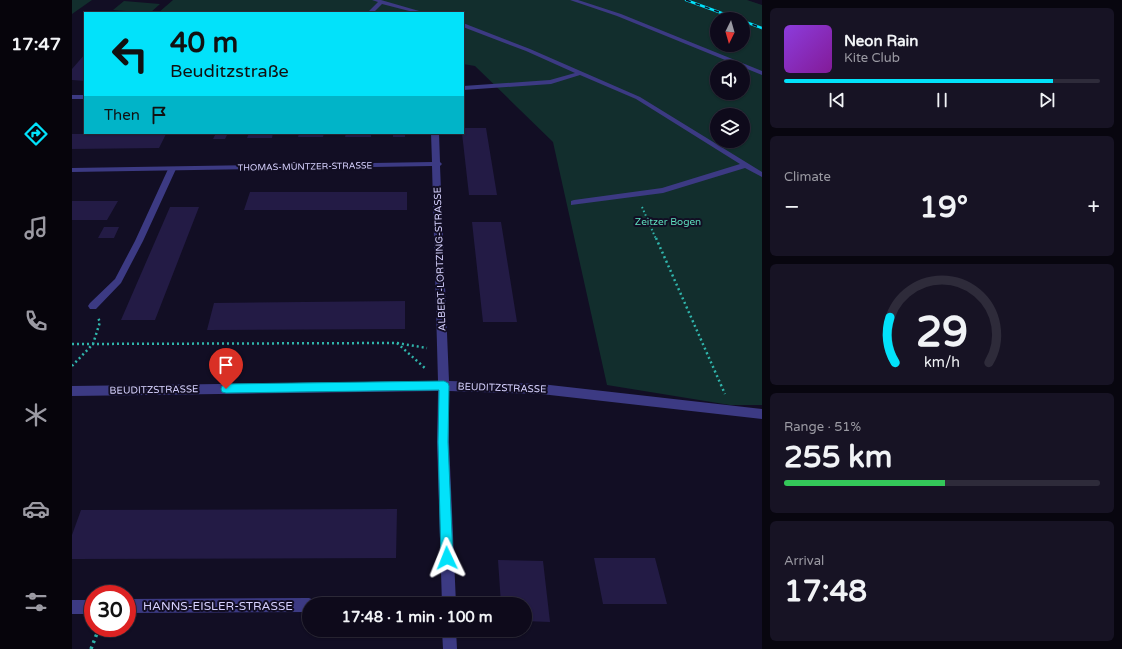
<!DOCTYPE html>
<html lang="en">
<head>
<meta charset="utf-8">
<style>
	:root { --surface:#0e0a1b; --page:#171324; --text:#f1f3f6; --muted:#9b9aa3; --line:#2e2b3a; --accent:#02e2fa }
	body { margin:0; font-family:"Varela Round",sans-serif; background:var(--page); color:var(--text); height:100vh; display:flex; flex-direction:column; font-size:15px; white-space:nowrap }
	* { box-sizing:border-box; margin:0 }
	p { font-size:13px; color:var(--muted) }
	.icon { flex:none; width:22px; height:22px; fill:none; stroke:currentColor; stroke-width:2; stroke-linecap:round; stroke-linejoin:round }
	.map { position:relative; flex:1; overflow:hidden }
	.details { display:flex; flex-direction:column; gap:8px; padding:8px; background:#08060f; width:360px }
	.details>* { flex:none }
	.hud { position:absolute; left:12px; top:12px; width:380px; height:122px; border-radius:0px; box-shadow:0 1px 3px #0004,0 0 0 1px var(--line); background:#02e2fa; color:#111; overflow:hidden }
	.needle { width:26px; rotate:185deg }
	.buttons { position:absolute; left:638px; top:12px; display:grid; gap:8px }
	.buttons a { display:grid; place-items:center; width:40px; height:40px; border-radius:50%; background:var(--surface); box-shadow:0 1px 3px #0004,0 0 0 1px var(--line); font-size:20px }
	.speed { position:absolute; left:12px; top:585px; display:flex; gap:8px; font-size:20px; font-weight:700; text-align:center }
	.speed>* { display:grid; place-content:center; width:52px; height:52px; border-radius:50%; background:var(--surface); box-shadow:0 1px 3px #0004,0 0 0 1px var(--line); line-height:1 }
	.speed .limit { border:6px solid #d22; background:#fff; color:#111 }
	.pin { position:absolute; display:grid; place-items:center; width:34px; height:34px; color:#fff; margin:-41px -17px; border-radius:50% 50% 50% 0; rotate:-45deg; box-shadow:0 0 4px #0007 }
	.pin .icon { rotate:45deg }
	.me { position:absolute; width:44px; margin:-22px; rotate:358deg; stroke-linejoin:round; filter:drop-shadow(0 0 3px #0008) }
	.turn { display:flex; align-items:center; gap:14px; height:84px; padding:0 20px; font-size:18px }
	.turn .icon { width:52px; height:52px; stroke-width:2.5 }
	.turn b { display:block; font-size:28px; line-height:34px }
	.then { display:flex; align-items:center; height:38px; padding:0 20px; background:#0003; gap:8px; font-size:15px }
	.big { font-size:30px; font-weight:700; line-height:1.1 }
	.details .card { flex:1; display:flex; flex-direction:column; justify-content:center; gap:6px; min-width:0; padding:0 14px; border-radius:6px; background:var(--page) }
	.details .dial { align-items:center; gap:0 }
	.dial svg { height:104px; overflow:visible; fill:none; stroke:var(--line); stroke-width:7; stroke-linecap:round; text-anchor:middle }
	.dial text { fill:var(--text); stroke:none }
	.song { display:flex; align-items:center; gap:12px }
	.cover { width:48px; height:48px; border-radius:6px; background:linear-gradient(135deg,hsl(270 70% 55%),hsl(290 70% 35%)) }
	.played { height:4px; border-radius:2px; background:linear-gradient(90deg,var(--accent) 85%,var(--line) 85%) }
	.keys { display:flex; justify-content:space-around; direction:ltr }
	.heat { display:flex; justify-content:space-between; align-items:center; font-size:22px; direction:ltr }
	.charge { height:6px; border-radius:3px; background:linear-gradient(90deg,#34c759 51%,var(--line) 0) }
	.trip { position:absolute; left:230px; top:597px; width:230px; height:40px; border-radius:20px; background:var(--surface); box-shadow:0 1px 3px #0004,0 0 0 1px var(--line); font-weight:700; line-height:40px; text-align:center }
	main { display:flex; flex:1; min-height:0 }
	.menu { display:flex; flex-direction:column; width:72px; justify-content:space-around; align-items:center; background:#06040b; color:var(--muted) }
	.menu .icon { width:28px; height:28px }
	.menu .on { color:var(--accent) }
	.menu b { font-size:18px; color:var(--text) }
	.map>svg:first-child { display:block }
	.green { fill:#122e2d; fill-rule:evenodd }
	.building { fill:#231b45 }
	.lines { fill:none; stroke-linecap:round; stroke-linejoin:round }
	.path-far2 { stroke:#30b5ac; stroke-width:2; stroke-dasharray:1.5 2.5; stroke-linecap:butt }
	.path-far1 { stroke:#30b5ac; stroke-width:2.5; stroke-dasharray:2 3; stroke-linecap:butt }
	.path { stroke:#30b5ac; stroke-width:3.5; stroke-dasharray:2.5 4; stroke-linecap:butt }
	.service { fill:#3c3a83; fill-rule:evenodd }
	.minor { fill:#3c3a83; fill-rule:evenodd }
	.rail-casing { stroke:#02e2fa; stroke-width:2.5 }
	.rail { stroke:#120e24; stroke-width:1.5; stroke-dasharray:5; stroke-linecap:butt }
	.route { fill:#02e2fa; stroke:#0193a2 }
	.labels { text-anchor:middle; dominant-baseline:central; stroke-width:4; stroke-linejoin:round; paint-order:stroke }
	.far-street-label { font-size:9px; fill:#d7d2ff; stroke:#120e24 }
	.park-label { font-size:10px; fill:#5edfbe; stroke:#120e24 }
	.street-label { font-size:10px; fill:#d7d2ff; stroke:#120e24 }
	.near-street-label { font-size:12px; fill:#d7d2ff; stroke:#120e24 }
</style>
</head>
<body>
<main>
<nav class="menu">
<b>17:47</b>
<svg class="icon on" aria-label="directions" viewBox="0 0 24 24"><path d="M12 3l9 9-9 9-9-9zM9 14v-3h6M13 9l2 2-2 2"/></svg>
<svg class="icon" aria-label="music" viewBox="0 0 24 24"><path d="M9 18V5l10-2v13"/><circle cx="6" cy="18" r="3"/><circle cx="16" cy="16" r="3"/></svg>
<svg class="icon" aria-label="phone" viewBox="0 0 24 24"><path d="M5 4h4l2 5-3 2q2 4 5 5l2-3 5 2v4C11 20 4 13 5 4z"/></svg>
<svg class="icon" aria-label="climate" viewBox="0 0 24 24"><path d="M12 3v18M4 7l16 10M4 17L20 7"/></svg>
<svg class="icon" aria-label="car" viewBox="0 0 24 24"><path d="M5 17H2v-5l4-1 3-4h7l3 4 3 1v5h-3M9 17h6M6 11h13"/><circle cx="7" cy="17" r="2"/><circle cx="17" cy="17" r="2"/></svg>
<svg class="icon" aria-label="filters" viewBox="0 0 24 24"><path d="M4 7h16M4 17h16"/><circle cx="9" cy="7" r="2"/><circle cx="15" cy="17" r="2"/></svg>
</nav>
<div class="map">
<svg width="690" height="649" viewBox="0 0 690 649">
	<rect width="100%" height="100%" fill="#120e24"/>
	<!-- green -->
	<path class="green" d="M0 0H20L0 14Z
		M101 0H675L690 5V405H658L535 385 481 142 403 66 391 64V13H86ZM645 19H671V45H645ZM645 67H671V93H645ZM645 115H671V141H645Z
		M52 1 88 4 78 13 41 10Z"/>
	<!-- building -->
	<path class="building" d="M13 54V81L0 80V69Z
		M391 128H414L425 195H397L390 133Z
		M144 133H156L153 139H141Z
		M177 133H201L200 138H175Z
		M227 133H252L251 137H226Z
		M274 133H299V137H273Z
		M321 133H333V137H321Z
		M0 134H94L87 148 0 149Z
		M178 192H335V210H172Z
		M0 201H46L35 220H0Z
		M98 207H127L83 320H49Z
		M400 222H429L445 322H411Z
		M32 227H47L42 238H26Z
		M333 301V329L135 330 142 303Z
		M325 509 324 558 0 559V535L9 510Z
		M522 558H583L595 604H531Z
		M426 560 471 561 478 622 453 621V604H429Z"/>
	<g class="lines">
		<!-- path-far2 -->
		<path class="path-far2" d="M570 207 584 239"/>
		<!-- path-far1 -->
		<path class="path-far1" d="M584 238 653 394
			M325 343 354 369
			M0 344 325 343 355 348
			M0 366 21 344 28 322 26 318"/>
		<!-- path -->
		<path class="path" d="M19 649 27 628"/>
		<!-- service -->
		<path class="service" d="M300 0H309L354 13H345L310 4 301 13H295L306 2Z
			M498 0H506L549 14 690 71V75L545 16Z
			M391 23 458 49 568 97 690 172V177L673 168 591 193 499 205V201L502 200 590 188 668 164 564 99 508 75 479 84 391 90V86L478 80 503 73 454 51 391 27Z
			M97 167H100L104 169 71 241 49 283 24 309H18L16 306 18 303 43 279 63 241Z"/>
		<!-- minor -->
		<path class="minor" d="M0 95H13V99H0Z
			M359 133H367L368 162 370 164 368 166 377 381 469 384 690 409V419L469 394 377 391V442L384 604H370L365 442 366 391 0 396V386L366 381 360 166 0 172V168L360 162Z
			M237 598 242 600 244 604H237V612L55 613V599Z
			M0 600H21V614H0Z
			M370 630H384L385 649H371Z"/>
		<!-- rail casing -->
		<g class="rail-casing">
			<path id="rail" d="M614 0 666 19
				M671 21 690 28"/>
		</g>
		<!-- rail -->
		<use href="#rail" class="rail"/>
	</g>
	<!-- route -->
	<path class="route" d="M372 381 376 383 377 386 376 442 381 558 379 562 375 564 371 562 369 558 366 442 367 390 154 393 150 392 149 389 150 386 154 384Z"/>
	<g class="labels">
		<!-- far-street labels -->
		<g class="far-street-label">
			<text transform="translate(233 167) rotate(-1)">THOMAS-MÜNTZER-STRASSE</text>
		</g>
		<!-- park labels -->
		<g class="park-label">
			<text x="596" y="222">Zeitzer Bogen</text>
		</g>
		<!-- street labels -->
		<g class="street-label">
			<text transform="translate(368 259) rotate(-92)">ALBERT-LORTZING-STRASSE</text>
			<text transform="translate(430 388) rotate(2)">BEUDITZSTRASSE</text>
			<text transform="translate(82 390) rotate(-1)">BEUDITZSTRASSE</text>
		</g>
		<!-- near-street labels -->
		<g class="near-street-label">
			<text x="146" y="606">HANNS-EISLER-STRASSE</text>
		</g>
	</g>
</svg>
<div class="buttons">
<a><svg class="needle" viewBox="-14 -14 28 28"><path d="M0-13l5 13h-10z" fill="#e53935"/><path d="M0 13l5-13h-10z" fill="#9b9aa3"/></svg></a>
<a><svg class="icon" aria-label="sound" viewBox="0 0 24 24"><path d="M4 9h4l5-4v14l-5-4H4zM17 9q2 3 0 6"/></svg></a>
<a><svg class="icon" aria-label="layers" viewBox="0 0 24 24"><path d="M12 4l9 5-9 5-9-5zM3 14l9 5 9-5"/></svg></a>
</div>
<div class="speed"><div class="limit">30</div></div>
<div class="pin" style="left:154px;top:389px;background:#d93025"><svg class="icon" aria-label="arrive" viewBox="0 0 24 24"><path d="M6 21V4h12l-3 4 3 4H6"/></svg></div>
<svg class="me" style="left:375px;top:558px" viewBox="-20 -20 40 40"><path d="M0-17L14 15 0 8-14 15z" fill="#02e2fa" stroke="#fff" stroke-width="4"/></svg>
<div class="trip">17:48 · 1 min · 100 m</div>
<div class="hud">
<div class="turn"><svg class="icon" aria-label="left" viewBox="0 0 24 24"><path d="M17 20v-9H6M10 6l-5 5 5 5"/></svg><div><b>40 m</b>Beuditzstraße</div></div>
<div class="then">Then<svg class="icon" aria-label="arrive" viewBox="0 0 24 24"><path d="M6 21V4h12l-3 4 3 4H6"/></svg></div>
</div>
</div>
<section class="details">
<div class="card">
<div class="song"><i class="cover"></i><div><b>Neon Rain</b><p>Kite Club</p></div></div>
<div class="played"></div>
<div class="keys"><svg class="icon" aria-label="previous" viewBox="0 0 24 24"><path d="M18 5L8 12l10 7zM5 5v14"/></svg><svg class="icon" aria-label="pause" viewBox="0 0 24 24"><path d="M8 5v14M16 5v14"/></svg><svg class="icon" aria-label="next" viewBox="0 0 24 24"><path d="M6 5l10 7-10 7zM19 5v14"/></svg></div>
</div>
<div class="card"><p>Climate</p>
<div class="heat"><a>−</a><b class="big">19°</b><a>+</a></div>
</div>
<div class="card dial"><svg viewBox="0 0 100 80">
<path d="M14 69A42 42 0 1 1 86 69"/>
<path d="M14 69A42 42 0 0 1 10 34" stroke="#02e2fa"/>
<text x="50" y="56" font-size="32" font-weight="700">29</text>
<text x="50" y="72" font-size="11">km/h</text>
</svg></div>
<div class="card"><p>Range · 51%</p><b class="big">255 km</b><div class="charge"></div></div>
<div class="card"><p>Arrival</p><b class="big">17:48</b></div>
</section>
</main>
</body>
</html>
